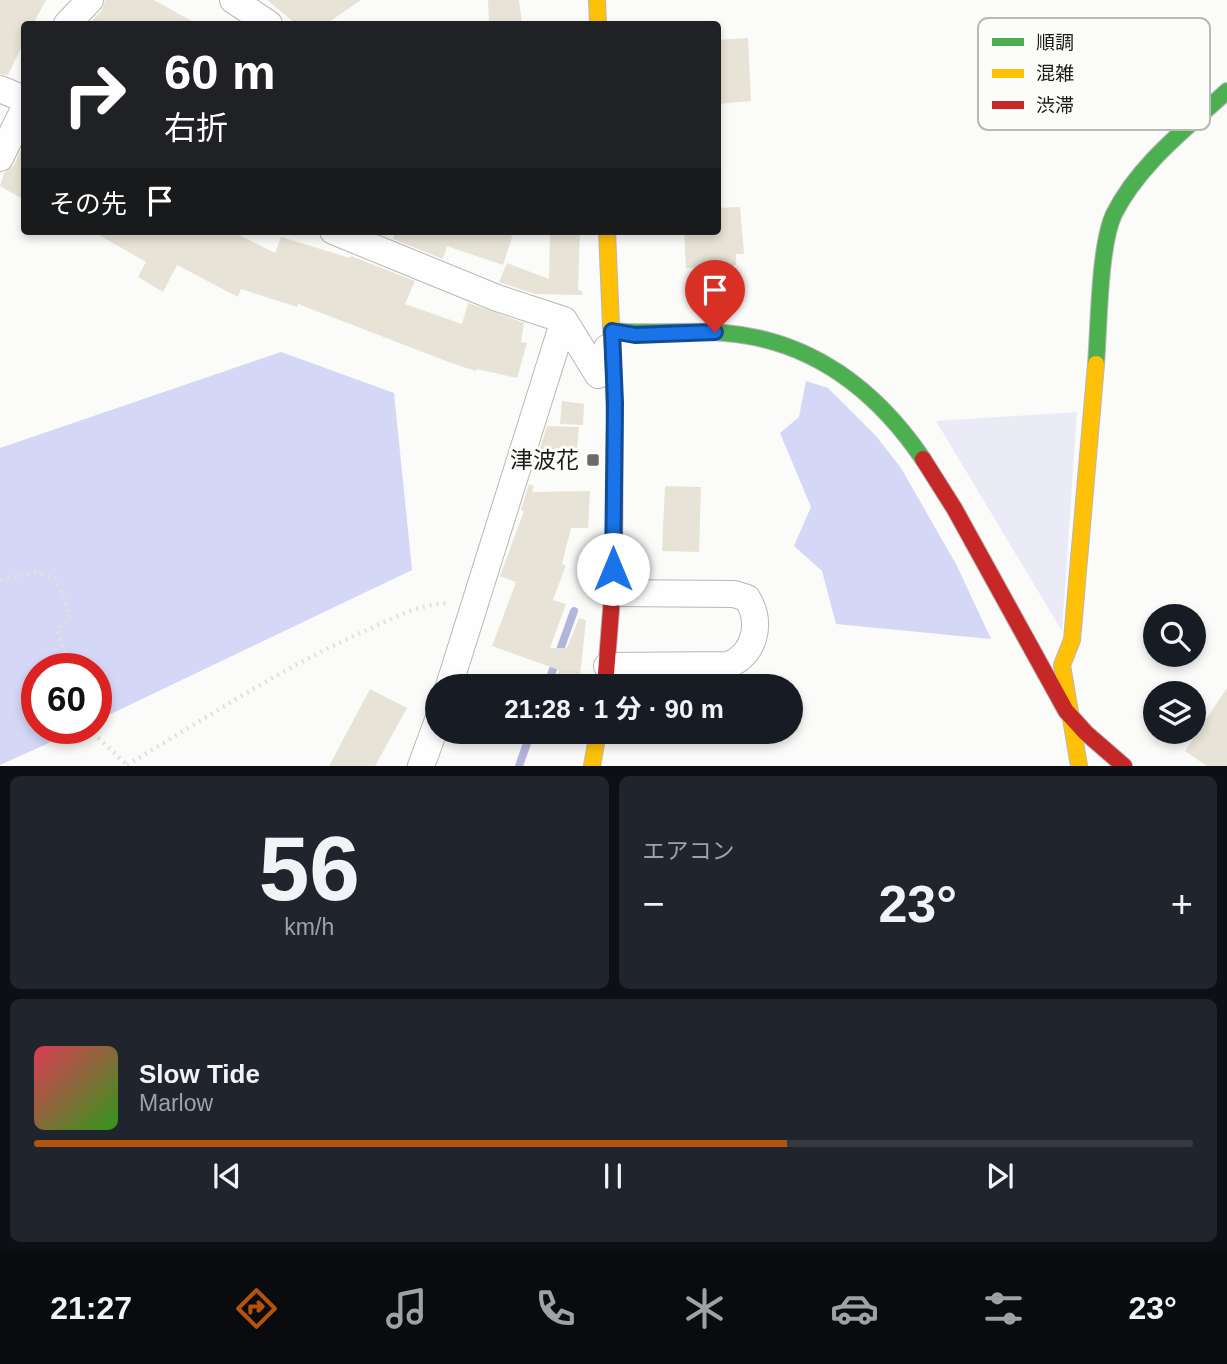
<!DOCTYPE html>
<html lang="ja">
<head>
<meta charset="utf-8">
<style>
	:root { --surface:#171b24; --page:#20242c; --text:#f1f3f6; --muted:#9ea1a6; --line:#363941; --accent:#b45309 }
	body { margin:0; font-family:Arial,"Noto Sans JP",sans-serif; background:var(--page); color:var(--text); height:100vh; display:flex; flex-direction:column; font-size:26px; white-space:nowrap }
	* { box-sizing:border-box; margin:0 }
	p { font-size:23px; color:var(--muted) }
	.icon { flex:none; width:38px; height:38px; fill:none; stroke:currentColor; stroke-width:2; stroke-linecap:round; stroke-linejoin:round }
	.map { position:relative; height:766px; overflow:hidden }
	.details { display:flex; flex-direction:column; gap:10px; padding:10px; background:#0d0f14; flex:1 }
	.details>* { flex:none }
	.guide { position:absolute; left:21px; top:21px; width:700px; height:214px; border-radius:7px; box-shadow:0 4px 10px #0003; background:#202124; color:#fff; overflow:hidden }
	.fabs { position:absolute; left:1143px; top:604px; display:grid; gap:14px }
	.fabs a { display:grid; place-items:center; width:63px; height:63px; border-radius:50%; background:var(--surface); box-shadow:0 4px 10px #0003; font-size:35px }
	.speed { position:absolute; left:21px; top:653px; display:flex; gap:14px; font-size:35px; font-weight:700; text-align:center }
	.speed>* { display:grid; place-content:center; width:91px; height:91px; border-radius:50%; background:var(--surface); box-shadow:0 4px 10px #0003; line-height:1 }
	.speed .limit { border:10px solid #d22; background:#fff; color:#111 }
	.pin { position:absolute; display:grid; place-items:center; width:60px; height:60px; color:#fff; margin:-72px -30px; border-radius:50% 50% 50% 0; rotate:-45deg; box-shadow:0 0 7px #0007 }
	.pin .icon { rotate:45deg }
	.me { position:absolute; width:77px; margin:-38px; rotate:0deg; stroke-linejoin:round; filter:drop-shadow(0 0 5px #0008) }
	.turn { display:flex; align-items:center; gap:24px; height:147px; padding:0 28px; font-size:32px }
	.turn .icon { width:91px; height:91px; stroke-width:2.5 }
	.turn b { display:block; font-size:49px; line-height:60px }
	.then { display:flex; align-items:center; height:66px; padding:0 28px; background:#0003; gap:14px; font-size:26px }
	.big { font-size:52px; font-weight:700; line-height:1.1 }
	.details .widget { flex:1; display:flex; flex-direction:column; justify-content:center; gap:10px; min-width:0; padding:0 24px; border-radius:10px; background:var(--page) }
	.details .dial { align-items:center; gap:0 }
	.dial b { font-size:91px; line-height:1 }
	.song { display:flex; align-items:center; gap:21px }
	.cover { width:84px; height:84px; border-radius:10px; background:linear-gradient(135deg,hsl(350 70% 55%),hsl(110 70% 35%)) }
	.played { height:7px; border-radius:4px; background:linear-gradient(90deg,var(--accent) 65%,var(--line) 65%) }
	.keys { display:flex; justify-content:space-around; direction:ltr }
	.heat { display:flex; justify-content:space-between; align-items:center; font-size:38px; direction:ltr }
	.details .tiles { flex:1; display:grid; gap:10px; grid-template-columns:1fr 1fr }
	.widget:last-child { grid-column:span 2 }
	.trip { position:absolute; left:425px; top:674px; width:378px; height:70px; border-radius:35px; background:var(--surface); box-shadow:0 4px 10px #0003; font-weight:700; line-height:70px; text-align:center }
	.tab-bar { display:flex; height:112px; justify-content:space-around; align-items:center; background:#090b0e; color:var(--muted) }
	.tab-bar .icon { width:49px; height:49px }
	.tab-bar .on { color:var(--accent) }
	.tab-bar b { font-size:32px; color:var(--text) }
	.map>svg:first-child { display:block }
	.green { fill:#eaebf7 }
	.forest { fill:#d4d7f6 }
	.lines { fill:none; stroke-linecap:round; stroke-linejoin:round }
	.stream { stroke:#b3b6dc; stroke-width:8 }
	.building { fill:#e7e3d6 }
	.street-casing { stroke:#b7b7b5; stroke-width:28 }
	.fast-casing { stroke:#b7b7b5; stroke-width:18 }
	.slow-casing { stroke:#b7b7b5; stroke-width:18 }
	.jam-casing { stroke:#b7b7b5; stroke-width:18 }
	.path { stroke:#e1e1e0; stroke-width:4.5; stroke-dasharray:2 5; stroke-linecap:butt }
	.street { stroke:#fefefe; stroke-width:26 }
	.fast { stroke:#4caf50; stroke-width:16 }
	.slow { stroke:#ffc107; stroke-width:16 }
	.jam { stroke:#c62828; stroke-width:16 }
	.route-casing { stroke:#114b97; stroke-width:18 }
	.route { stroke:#1a73e8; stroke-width:12 }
	.poi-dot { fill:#6a6a68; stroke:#fcfcf8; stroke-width:2.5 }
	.labels { text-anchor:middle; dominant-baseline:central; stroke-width:6; stroke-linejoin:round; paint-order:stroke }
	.poi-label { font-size:23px; fill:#1c1c1a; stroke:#fcfcf8; text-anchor:end }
	.key { fill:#fcfcf8; stroke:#b9b9b5; stroke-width:2 }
	.key-label { font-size:19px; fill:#1c1c1a }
</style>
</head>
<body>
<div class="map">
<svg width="1227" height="766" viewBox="0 0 1227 766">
	<rect width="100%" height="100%" fill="#fbfbf9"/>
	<!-- green -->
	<path class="green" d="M1077 412 1062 631 936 421Z"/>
	<!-- forest -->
	<path class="forest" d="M281 352 394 393 412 570 96 721V668H37V728H82L0 765V448Z
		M806 381 828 388 876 436 901 468 957 566 991 639 836 624 822 571 794 546 811 507 780 433 799 417Z"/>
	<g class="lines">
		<!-- stream -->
		<path class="stream" d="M547 686 574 611
			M519 766 531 732"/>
	</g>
	<!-- building -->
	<path class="building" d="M0 0H46L33 24H24V42L8 75 0 74Z
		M105 0H154L197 24H89L102 10Z
		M267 0H361L326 24H296Z
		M488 0H519L522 24H489Z
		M748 38 751 101 718 104V40Z
		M24 144V200L0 186 4 173 14 165Z
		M740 207 744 254H736V265L686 268 684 231H718V208Z
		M92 231H231L275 253 281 237 350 258 351 256 415 281 405 304 462 324 468 303 524 323 521 342 527 343 517 378 477 369 476 371 454 364 298 304 297 307 241 289 238 297 177 265 163 292 138 277 146 262Z
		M396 231H514L503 265 447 246 443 259 393 239Z
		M550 231H580L578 290 583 292 582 295 535 294 499 282 507 263 549 279Z
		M562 401 584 404 583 425 560 424Z
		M547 426 579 427 577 449 539 452Z
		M529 484 534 486 532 492 590 491 588 528H571L562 564 566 565 553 600 566 604 550 648H567L579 618 586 620 579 686H553L559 670 492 646 516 582 500 576 524 511 521 510Z
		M665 486 701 487 699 552 662 551Z
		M1227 688V766H1207L1185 751Z
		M370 689 407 708 375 766H329Z"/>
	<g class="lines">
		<!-- street casing -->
		<g class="street-casing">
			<path id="street" d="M233 0 269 24
				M67 24 90 0
				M0 89 24 99
				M0 158 24 109
				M333 231 497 298 564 320 598 375 607 348
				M607 666 728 665C756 654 762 622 747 598L734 594 614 593
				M449 686 564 320
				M421 766 438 720"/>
		</g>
		<!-- fast casing -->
		<g class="fast-casing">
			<path id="fast" d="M612 331C650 335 688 329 725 333 811 340 876 390 923 459
				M1096 364C1099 327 1099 246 1114 214 1139 164 1187 128 1227 91"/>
		</g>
		<!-- slow casing -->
		<g class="slow-casing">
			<path id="slow" d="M597 0 598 24
				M607 231 615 420
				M592 766 598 732
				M1079 766 1062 665 1072 640 1096 364"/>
		</g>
		<!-- jam casing -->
		<g class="jam-casing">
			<path id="jam" d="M923 459 954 508 1066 711 1086 733 1124 766
				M605 686 614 572 615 420"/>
		</g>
		<!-- path -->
		<path class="path" d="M0 580 37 572 55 578 71 615 57 631 66 654 58 668
			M88 728 127 765
			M127 765C206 718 283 667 367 630 393 618 419 604 448 603"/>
		<!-- street -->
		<use href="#street" class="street"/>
		<!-- fast -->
		<use href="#fast" class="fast"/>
		<!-- slow -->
		<use href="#slow" class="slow"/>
		<!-- jam -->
		<use href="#jam" class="jam"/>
	</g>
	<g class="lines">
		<!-- route casing -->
		<g class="route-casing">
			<path id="route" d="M613 569 615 403 612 331 635 335 715 332"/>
		</g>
		<!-- route -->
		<use href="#route" class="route"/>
	</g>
	<!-- markers -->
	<rect class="poi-dot" x="586" y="453" width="14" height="14" rx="3.5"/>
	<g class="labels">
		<!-- poi labels -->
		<g class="poi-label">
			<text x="579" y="460">津波花</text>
		</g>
	</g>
	<!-- legend -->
	<rect x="978" y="18" width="232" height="112" rx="10" class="key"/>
	<rect x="992" y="38" width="32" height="8" fill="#4caf50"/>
	<rect x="992" y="69" width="32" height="9" fill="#ffc107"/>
	<rect x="992" y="101" width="32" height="8" fill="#c62828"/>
	<g class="key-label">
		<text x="1036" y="49">順調</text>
		<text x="1036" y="80">混雑</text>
		<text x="1036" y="112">渋滞</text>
	</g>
</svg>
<div class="fabs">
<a><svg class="icon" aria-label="search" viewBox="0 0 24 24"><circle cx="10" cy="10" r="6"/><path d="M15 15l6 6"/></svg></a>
<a><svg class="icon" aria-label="layers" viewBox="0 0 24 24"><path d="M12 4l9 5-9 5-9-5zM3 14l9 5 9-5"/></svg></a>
</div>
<div class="speed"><div class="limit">60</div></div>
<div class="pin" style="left:715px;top:332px;background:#d93025"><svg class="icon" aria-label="arrive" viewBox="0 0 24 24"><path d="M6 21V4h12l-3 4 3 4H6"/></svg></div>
<svg class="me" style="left:613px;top:569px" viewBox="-20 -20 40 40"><circle r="19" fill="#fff"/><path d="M0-13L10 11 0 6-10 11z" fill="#1a73e8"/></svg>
<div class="trip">21:28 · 1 分 · 90 m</div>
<div class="guide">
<div class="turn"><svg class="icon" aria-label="right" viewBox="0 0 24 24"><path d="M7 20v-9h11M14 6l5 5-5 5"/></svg><div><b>60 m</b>右折</div></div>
<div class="then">その先<svg class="icon" aria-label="arrive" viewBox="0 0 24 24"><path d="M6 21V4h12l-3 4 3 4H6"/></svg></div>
</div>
</div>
<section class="details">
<div class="tiles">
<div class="widget dial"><b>56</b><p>km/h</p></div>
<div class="widget"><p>エアコン</p>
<div class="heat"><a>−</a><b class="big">23°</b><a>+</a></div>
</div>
<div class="widget">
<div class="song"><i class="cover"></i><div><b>Slow Tide</b><p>Marlow</p></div></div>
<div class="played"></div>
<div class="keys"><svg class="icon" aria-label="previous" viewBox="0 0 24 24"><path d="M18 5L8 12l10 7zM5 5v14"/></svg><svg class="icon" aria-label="pause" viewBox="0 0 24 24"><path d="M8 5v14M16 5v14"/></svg><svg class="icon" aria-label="next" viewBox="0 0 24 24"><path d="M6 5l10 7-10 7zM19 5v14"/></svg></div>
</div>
</div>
</section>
<nav class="tab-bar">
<b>21:27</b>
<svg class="icon on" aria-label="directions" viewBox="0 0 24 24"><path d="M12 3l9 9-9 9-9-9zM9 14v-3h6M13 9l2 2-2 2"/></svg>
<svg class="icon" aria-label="music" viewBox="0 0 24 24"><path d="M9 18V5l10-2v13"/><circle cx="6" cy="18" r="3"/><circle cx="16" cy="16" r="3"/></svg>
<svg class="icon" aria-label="phone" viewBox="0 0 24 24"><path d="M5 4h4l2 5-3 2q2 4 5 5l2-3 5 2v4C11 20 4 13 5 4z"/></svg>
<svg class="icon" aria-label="climate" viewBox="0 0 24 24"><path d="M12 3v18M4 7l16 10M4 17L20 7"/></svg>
<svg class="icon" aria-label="car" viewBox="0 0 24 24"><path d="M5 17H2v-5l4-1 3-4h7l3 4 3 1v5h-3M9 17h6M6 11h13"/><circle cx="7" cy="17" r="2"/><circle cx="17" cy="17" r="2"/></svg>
<svg class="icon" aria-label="filters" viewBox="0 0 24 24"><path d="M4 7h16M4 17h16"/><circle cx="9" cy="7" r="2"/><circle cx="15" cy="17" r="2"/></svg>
<b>23°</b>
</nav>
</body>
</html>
